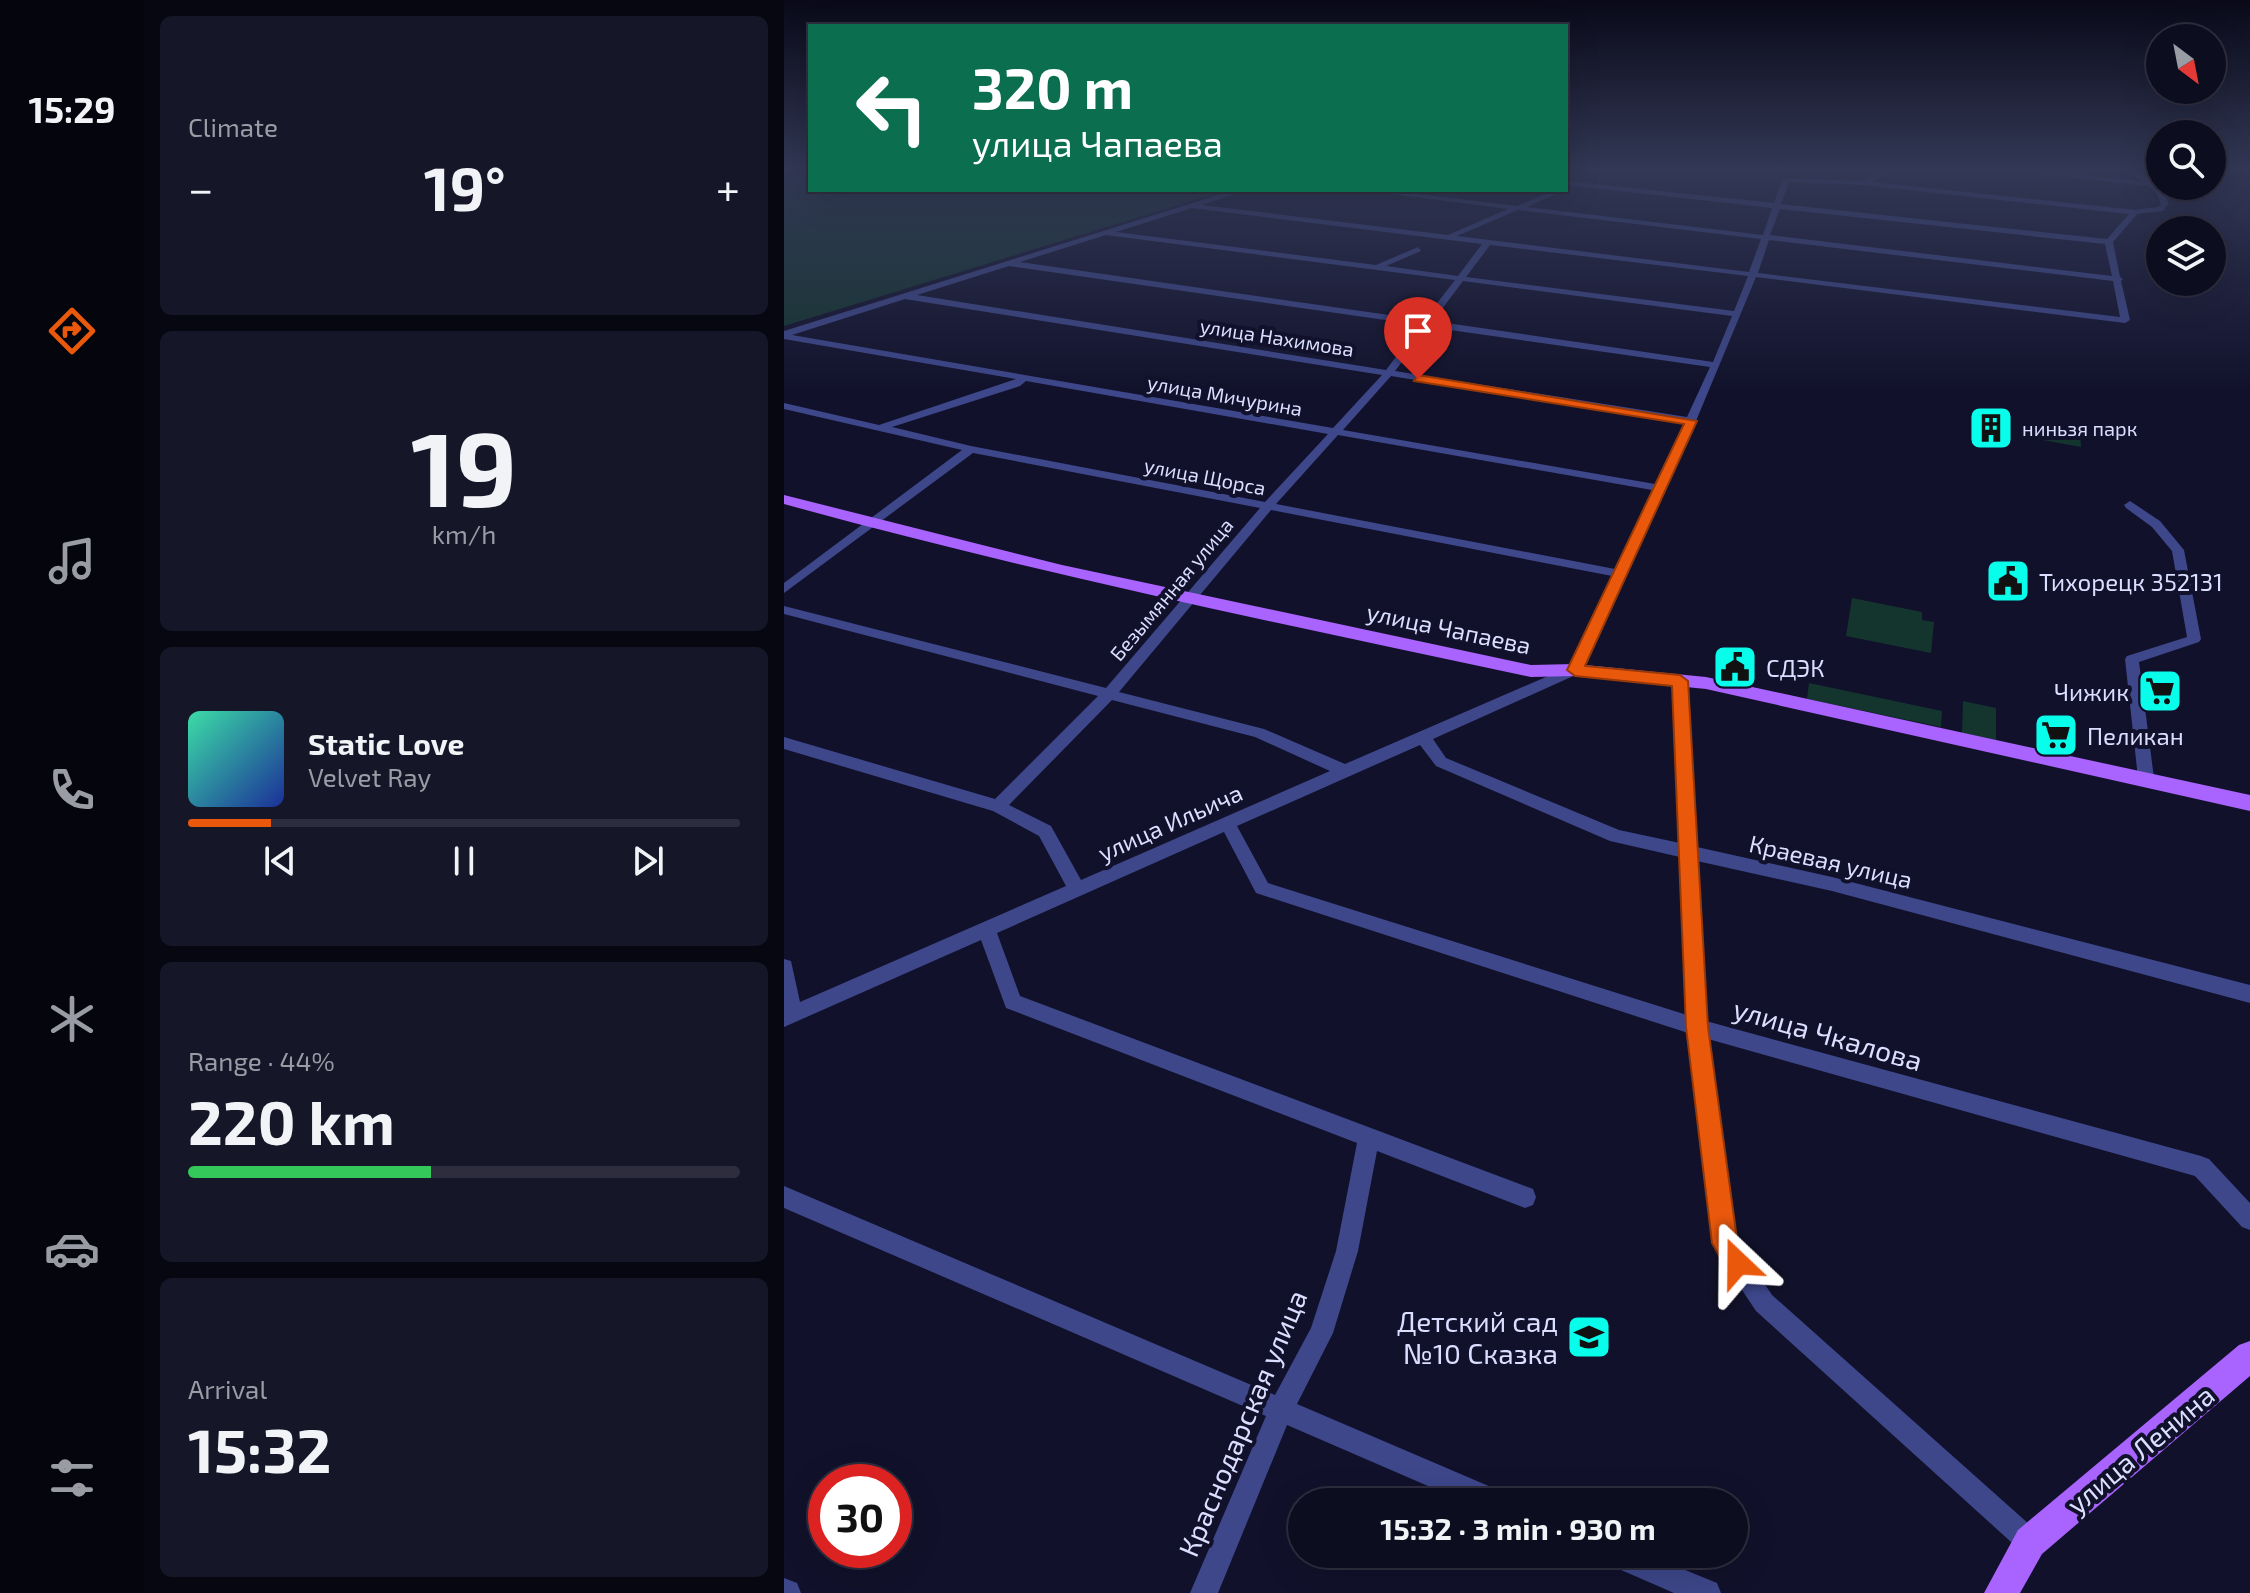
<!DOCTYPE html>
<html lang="en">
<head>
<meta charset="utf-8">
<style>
	:root { --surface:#0d0d20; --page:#161629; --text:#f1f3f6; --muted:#9a9ca5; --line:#2d2d3e; --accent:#ea580c }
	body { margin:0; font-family:"Exo 2",sans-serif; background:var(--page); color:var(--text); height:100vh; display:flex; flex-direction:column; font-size:30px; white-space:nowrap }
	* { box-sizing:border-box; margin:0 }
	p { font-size:26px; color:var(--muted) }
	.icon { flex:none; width:44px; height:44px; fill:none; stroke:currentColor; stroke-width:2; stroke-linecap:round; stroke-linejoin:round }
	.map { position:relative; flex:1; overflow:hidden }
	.drawer { display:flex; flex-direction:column; gap:16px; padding:16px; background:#070712; width:640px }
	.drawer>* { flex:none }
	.hud { position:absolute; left:24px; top:24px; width:760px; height:168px; border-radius:0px; box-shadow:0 8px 32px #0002,0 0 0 2px var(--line); background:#0b6e4f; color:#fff; overflow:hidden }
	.needle { width:52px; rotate:148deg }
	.tools { position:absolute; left:1362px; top:24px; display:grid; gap:16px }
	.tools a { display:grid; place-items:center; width:80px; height:80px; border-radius:50%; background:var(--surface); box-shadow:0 8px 32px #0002,0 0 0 2px var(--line); font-size:40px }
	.speed { position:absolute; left:24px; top:1464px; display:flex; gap:16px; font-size:40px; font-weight:700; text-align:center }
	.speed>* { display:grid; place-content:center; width:104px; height:104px; border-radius:50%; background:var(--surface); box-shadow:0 8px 32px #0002,0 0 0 2px var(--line); line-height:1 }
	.speed .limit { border:12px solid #d22; background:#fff; color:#111 }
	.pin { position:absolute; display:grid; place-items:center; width:68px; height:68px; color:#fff; margin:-82px -34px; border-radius:50% 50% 50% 0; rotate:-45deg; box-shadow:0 0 8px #0007 }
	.pin .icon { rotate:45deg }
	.me { position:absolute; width:88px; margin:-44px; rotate:337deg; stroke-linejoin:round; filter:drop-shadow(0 0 6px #0008) }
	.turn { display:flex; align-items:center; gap:28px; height:168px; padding:0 32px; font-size:36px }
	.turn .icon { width:104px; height:104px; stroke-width:2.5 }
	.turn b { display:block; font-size:56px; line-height:68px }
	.big { font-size:60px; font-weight:700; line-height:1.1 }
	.drawer .card { flex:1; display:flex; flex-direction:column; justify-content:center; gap:12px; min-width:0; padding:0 28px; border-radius:12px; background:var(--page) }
	.drawer .dial { align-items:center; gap:0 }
	.dial b { font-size:104px; line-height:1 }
	.song { display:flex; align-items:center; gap:24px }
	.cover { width:96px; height:96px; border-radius:12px; background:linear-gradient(135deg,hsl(160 70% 55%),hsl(230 70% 35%)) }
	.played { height:8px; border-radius:4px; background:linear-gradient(90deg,var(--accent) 15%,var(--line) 15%) }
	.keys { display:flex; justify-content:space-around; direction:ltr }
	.heat { display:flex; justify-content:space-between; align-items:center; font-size:44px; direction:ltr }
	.charge { height:12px; border-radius:6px; background:linear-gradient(90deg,#34c759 44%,var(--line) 0) }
	.trip { position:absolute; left:504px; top:1488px; width:460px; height:80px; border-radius:40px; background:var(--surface); box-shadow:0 8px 32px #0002,0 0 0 2px var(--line); font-weight:700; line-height:80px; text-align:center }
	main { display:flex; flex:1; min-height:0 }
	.menu { display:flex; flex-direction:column; width:144px; justify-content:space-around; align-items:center; background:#05050d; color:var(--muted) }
	.menu .icon { width:56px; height:56px }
	.menu .on { color:var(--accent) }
	.menu b { font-size:36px; color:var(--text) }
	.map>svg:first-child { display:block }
	.green { fill:#14352e }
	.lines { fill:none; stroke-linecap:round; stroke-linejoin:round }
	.minor { fill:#3d478a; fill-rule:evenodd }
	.major { fill:#a963fe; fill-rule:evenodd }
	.route { fill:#ea580c; stroke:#983908; stroke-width:2 }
	.labels { text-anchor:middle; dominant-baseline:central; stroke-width:8; stroke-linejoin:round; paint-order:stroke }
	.far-street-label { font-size:20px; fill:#dbdeff; stroke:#11112b }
	.far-poi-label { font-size:20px; fill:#dbdeff; stroke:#11112b; text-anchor:start }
	.poi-label { font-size:24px; fill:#dbdeff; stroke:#11112b; text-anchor:start }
	.street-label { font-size:24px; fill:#dbdeff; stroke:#11112b }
	.near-street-label { font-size:28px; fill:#dbdeff; stroke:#11112b }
	.near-poi-label { font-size:28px; fill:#dbdeff; stroke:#11112b; text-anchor:end }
</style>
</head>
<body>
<main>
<nav class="menu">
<b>15:29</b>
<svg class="icon on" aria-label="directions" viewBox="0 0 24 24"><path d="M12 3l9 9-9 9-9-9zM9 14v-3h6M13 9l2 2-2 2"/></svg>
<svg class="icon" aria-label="music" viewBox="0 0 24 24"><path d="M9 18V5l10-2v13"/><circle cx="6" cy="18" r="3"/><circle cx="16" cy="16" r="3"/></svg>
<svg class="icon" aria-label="phone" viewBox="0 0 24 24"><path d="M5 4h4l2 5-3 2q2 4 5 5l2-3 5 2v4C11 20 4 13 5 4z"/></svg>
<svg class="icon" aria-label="climate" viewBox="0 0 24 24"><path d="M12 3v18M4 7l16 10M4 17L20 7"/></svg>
<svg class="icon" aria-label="car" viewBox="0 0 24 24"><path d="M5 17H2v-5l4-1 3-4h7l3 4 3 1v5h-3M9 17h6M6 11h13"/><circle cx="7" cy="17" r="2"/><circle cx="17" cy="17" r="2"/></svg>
<svg class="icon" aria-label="filters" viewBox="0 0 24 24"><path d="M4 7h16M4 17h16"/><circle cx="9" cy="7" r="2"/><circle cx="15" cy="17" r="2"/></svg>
</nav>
<section class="drawer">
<div class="card"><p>Climate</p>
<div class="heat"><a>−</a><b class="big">19°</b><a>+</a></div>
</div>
<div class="card dial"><b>19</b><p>km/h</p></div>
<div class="card">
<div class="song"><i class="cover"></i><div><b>Static Love</b><p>Velvet Ray</p></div></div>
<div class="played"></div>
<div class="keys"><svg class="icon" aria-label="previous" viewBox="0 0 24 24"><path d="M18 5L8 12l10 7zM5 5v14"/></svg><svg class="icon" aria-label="pause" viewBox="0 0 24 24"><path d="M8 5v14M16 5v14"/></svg><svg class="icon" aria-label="next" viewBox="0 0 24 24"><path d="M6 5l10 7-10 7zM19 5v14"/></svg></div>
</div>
<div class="card"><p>Range · 44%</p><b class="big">220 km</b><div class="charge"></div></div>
<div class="card"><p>Arrival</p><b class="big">15:32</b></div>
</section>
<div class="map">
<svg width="1466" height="1593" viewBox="0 0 1466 1593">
	<rect width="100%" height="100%" fill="#11112b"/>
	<!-- green -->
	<path class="green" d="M26 174V190H443L0 326V178Z
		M1242 422 1296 431 1297 447 1242 437Z
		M1068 598 1138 612V620L1150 622 1147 653 1062 636Z
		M1025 683 1158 711 1157 727 1023 699Z
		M1179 701 1212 708V740L1178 733Z"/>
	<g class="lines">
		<!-- minor -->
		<path class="minor" d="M1104 169H1113L1088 182 1351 210 1374 207 1377 203 1371 191 1364 186 1212 169H1235L1357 181 1341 169C1359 169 1377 188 1385 203L1379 211 1353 214 1329 242 1336 277 1339 279 1337 281 1346 320 1341 323 972 277 912 421 796 673 649 739 662 758 835 830 896 843 889 681 896 676 901 677 913 847 1048 877 1466 985V1003L1048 891 913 861 922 1021 1417 1156 1425 1159 1466 1203V1230L1458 1227 1411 1176 924 1039 951 1239 988 1295 1255 1533 1259 1542 1255 1551 1246 1555 1237 1551 972 1311 932 1251 929 1243 904 1033 472 893 440 832 213 933 236 996 741 1186 749 1189 752 1197 749 1205 741 1208 593 1151 574 1251 549 1333 513 1404 721 1493 725 1502H681L503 1425 434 1593H406L482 1416 0 1208V1186L491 1395 527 1328 552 1251 573 1143 222 1008 197 940 0 1027V959L7 961 16 1002 282 886 255 836 209 811 0 749V737L211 799 314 696 0 614V606L322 688 476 508 189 453 0 593V583L178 450 0 409V403L95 425 232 379 0 339V331L450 190H462L418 205 664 235 724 209 577 190H600L733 206 771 190H781L743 207 979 235 988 208 782 185V181L990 203 999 178 1078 181ZM1005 182 1079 185 1345 214 1323 239 997 204ZM408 208 698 244 674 276 602 266 637 251 634 247 592 265 332 232ZM996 209 1321 244 1328 276 986 235ZM734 210 977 239 965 272 673 236ZM322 235 671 280 640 320 236 262ZM985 240 1329 281 1336 317 974 273ZM706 245 964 276 950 311 682 277ZM225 266 636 325 602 370 133 295ZM679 281 948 316 929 362 649 321ZM121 299 598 375 549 428 8 335ZM645 327 926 367 903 417 611 371ZM607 376 900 423 871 484 559 430ZM242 381 544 434 481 502 187 446 108 427 236 386ZM554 435 868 490 831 569 492 504ZM487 510 828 576 785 667 561 764 480 729 335 692ZM328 700 471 737 546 771 297 880 267 826 225 805ZM636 745 652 766 826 841 896 857 903 1015 484 883 453 826Z
			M1346 501 1376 521 1400 550 1417 639 1415 642 1355 662 1370 778 1362 784 1354 778 1341 659 1343 656 1403 637 1388 551 1368 527 1342 508 1340 505Z
			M817 1554H862L933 1583 937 1593H890L821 1563Z
			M0 1578 13 1583 17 1593H0Z"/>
		<!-- major -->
		<path class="major" d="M0 495 278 565 747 665 791 664 922 677 1466 795V811L922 689 791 676 747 677C497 624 247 572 0 504Z
			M1466 1341V1376L1258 1554 1236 1593H1200L1234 1530 1455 1345Z"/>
	</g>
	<!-- sky -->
	<linearGradient id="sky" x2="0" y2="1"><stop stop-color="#090918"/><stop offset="0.43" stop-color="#323855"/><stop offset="1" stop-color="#323855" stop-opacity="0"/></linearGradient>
	<rect width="1466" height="392" fill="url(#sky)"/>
	<!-- route -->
	<path class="route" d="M634 375 913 421 801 666 896 675 904 681 924 1027 953 1239 966 1263 963 1272 954 1276 944 1272 928 1243 902 1027 888 686 791 676 783 670 900 424 630 381Z"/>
	<!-- icons -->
	<defs>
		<g id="building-square" transform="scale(2.3)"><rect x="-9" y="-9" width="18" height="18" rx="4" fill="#09fdeb" stroke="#11112b"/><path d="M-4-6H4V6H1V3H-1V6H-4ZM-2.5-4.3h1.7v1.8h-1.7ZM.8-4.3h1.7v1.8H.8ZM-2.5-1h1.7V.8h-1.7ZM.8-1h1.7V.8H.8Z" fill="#111"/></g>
		<g id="civic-square" transform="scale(2.3)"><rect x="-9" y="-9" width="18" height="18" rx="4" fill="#09fdeb" stroke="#11112b"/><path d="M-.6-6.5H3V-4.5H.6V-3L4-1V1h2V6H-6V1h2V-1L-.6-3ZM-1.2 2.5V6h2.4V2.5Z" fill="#111"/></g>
		<g id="supermarket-square" transform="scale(2.3)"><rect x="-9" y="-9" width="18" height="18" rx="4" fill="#09fdeb" stroke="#11112b"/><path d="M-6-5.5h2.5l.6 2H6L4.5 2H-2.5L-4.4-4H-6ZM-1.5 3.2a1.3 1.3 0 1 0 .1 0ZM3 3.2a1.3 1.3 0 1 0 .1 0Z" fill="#111"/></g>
		<g id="school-square" transform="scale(2.3)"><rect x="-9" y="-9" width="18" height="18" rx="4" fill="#09fdeb" stroke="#11112b"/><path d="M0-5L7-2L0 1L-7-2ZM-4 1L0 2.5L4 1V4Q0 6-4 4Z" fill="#111"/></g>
	</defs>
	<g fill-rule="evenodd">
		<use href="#building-square" x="1207" y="428"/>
		<use href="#civic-square" x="1224" y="581"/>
		<use href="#civic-square" x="951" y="667"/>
		<use href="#supermarket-square" x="1376" y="691"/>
		<use href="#supermarket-square" x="1272" y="735"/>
		<use href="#school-square" x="805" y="1337"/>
	</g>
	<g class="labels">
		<!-- far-street labels -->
		<g class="far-street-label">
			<text transform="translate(493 337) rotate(9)">улица Нахимова</text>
			<text transform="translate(441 395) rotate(10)">улица Мичурина</text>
			<text transform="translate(421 476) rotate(11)">улица Щорса</text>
			<text transform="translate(387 589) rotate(-50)">Безымянная улица</text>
		</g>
		<!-- far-poi labels -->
		<g class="far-poi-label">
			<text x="1238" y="428">ниньзя парк</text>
		</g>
		<!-- poi labels -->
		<g class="poi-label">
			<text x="1255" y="581">Тихорецк 352131</text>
			<text x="982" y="667">СДЭК</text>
			<text x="1345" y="691" text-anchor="end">Чижик</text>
			<text x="1303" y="735">Пеликан</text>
		</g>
		<!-- street labels -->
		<g class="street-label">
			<text transform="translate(665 628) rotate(12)">улица Чапаева</text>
			<text transform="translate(386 822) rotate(-24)">улица Ильича</text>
			<text transform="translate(1047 861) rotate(13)">Краевая улица</text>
		</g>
		<!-- near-street labels -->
		<g class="near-street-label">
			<text transform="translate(1044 1034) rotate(16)">улица Чкалова</text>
			<text transform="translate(458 1423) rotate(-67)">Краснодарская улица</text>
			<text transform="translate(1356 1449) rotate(-40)">улица Ленина</text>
		</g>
		<!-- near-poi labels -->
		<g class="near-poi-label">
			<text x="774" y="1321">Детский сад<tspan x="774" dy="32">№10 Сказка</tspan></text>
		</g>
	</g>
</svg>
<div class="tools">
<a><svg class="needle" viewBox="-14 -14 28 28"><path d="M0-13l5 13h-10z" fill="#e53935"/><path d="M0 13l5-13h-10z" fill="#9a9ca5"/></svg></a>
<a><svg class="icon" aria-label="search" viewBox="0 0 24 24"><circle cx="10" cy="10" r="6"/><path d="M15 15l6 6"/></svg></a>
<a><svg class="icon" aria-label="layers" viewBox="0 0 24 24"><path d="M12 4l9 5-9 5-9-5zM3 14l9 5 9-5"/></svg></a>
</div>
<div class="speed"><div class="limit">30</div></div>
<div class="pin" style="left:634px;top:379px;background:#d93025"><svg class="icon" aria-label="arrive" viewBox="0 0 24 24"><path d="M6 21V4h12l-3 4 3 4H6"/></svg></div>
<svg class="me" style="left:954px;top:1263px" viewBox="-20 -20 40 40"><path d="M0-17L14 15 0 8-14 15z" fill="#ea580c" stroke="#fff" stroke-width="4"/></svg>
<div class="trip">15:32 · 3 min · 930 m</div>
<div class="hud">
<div class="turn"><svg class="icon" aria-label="left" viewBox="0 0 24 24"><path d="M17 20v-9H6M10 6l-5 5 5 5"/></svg><div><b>320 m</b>улица Чапаева</div></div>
</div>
</div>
</main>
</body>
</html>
